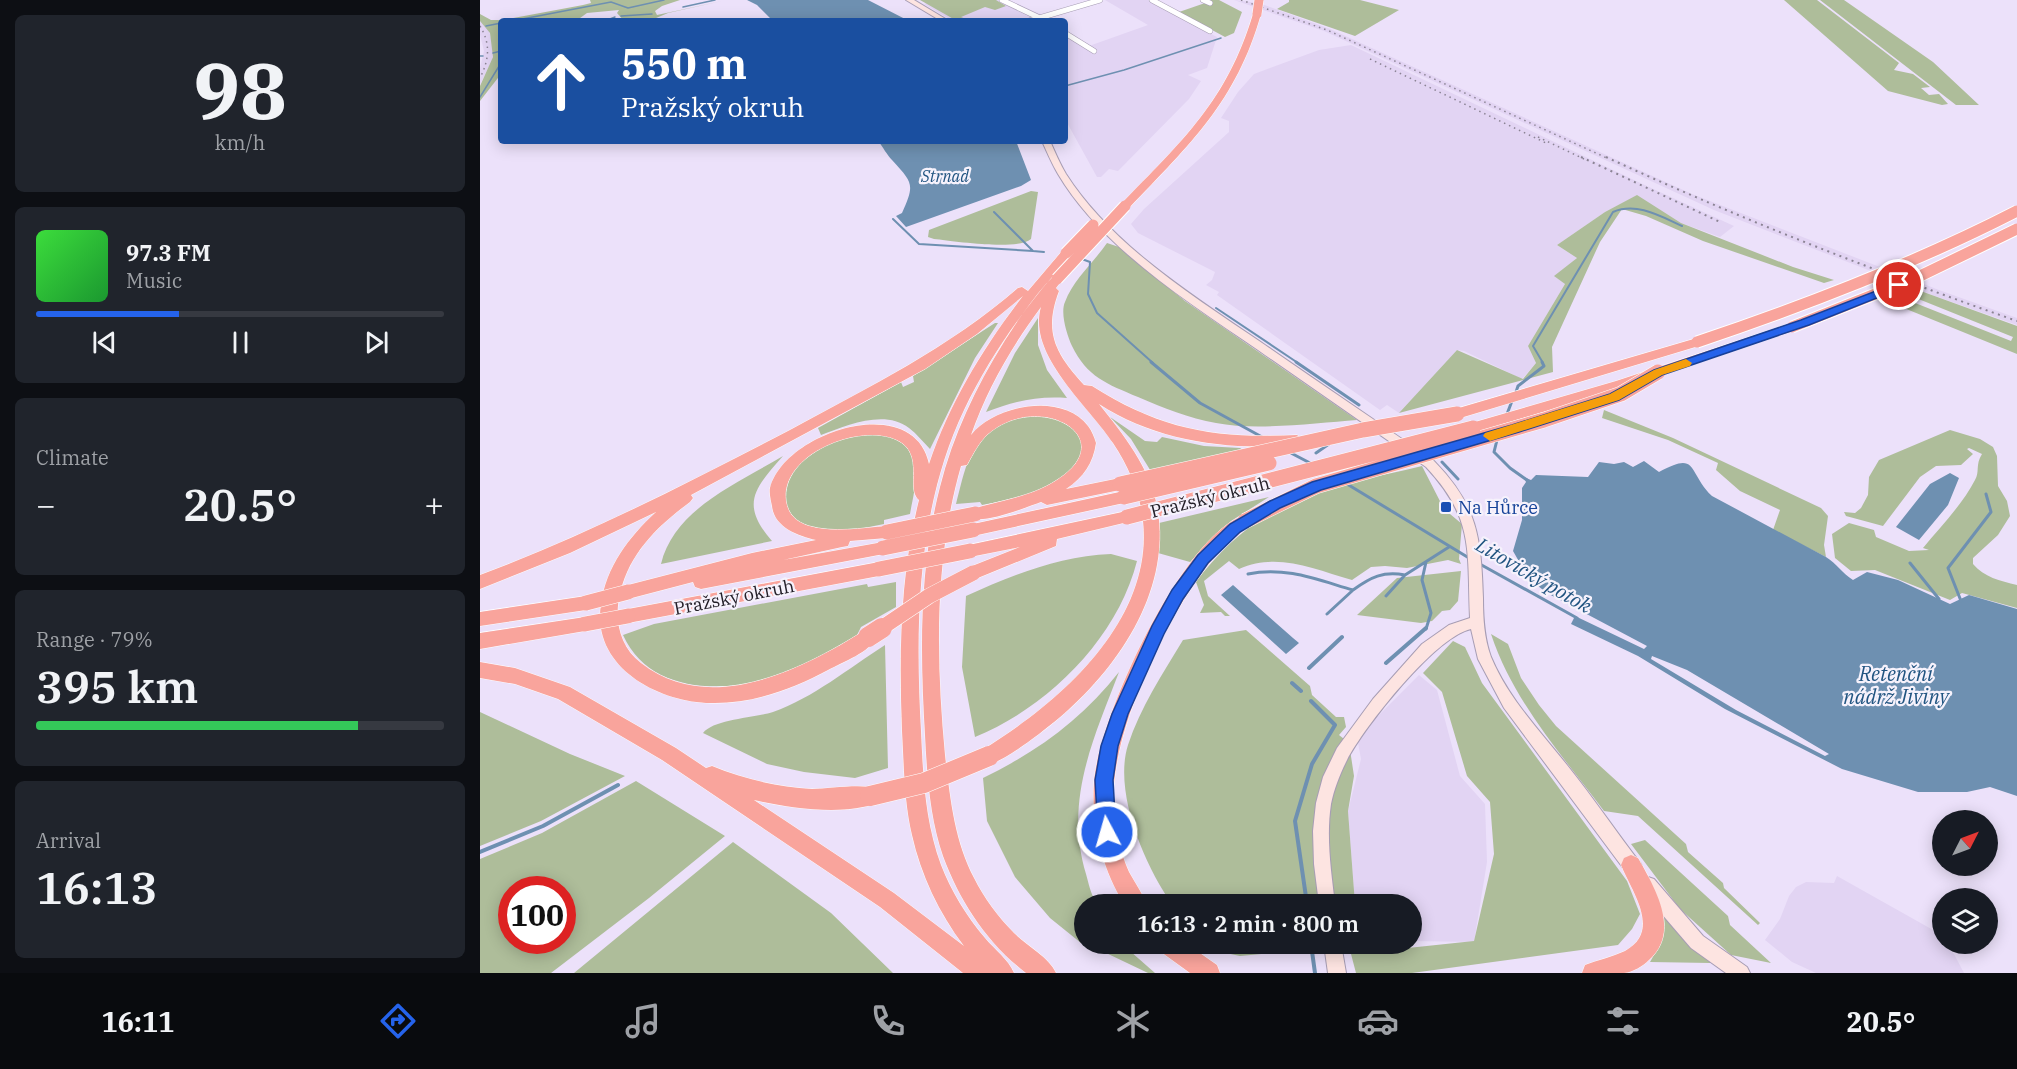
<!DOCTYPE html>
<html lang="en">
<head>
<meta charset="utf-8">
<style>
	:root { --surface:#171b24; --page:#20242c; --text:#f1f3f6; --muted:#9ea1a6; --line:#363941; --accent:#2563eb }
	body { margin:0; font-family:"IBM Plex Serif",serif; background:var(--page); color:var(--text); height:100vh; display:flex; flex-direction:column; font-size:22px; white-space:nowrap }
	* { box-sizing:border-box; margin:0 }
	p { font-size:20px; color:var(--muted) }
	.icon { flex:none; width:33px; height:33px; fill:none; stroke:currentColor; stroke-width:2; stroke-linecap:round; stroke-linejoin:round }
	.map { position:relative; flex:1; overflow:hidden }
	.sheet { display:flex; flex-direction:column; gap:15px; padding:15px; background:#0d0f14; width:480px }
	.sheet>* { flex:none }
	.top-card { position:absolute; left:18px; top:18px; width:570px; height:126px; border-radius:6px; box-shadow:0 3px 15px #0003; background:#1a4fa0; color:#fff; overflow:hidden }
	.needle { width:39px; rotate:48deg }
	.fabs { position:absolute; left:1452px; top:810px; display:grid; gap:12px }
	.fabs a { display:grid; place-items:center; width:66px; height:66px; border-radius:50%; background:var(--surface); box-shadow:0 3px 15px #0003; font-size:30px }
	.speed { position:absolute; left:18px; top:876px; display:flex; gap:12px; font-size:30px; font-weight:700; text-align:center }
	.speed>* { display:grid; place-content:center; width:78px; height:78px; border-radius:50%; background:var(--surface); box-shadow:0 3px 15px #0003; line-height:1 }
	.speed .limit { border:9px solid #d22; background:#fff; color:#111 }
	.pin { position:absolute; display:grid; place-items:center; width:51px; height:51px; color:#fff; margin:-26px; border:3px solid #fff; border-radius:50%; box-shadow:0 2px 6px #0007 }
	.me { position:absolute; width:66px; margin:-33px; rotate:354deg; stroke-linejoin:round; filter:drop-shadow(0 0 4px #0008) }
	.turn { display:flex; align-items:center; gap:21px; height:126px; padding:0 24px; font-size:27px }
	.turn .icon { width:78px; height:78px; stroke-width:2.5 }
	.turn b { display:block; font-size:42px; line-height:51px }
	.big { font-size:45px; font-weight:600; line-height:1.1 }
	.sheet .tile { flex:1; display:flex; flex-direction:column; justify-content:center; gap:9px; min-width:0; padding:0 21px; border-radius:9px; background:var(--page) }
	.sheet .dial { align-items:center; gap:0 }
	.dial b { font-size:78px; line-height:1 }
	.song { display:flex; align-items:center; gap:18px }
	.cover { width:72px; height:72px; border-radius:9px; background:linear-gradient(135deg,hsl(120 70% 55%),hsl(130 70% 35%)) }
	.played { height:6px; border-radius:3px; background:linear-gradient(90deg,var(--accent) 35%,var(--line) 35%) }
	.keys { display:flex; justify-content:space-around; direction:ltr }
	.heat { display:flex; justify-content:space-between; align-items:center; font-size:33px; direction:ltr }
	.charge { height:9px; border-radius:4px; background:linear-gradient(90deg,#34c759 79%,var(--line) 0) }
	.trip { position:absolute; left:594px; top:894px; width:348px; height:60px; border-radius:30px; background:var(--surface); box-shadow:0 3px 15px #0003; font-weight:600; line-height:60px; text-align:center }
	.dock { display:flex; height:96px; justify-content:space-around; align-items:center; background:#090b0e; color:var(--muted) }
	.dock .icon { width:42px; height:42px }
	.dock .selected { color:var(--accent) }
	.dock b { font-size:27px; color:var(--text) }
	main { display:flex; flex:1; min-height:0 }
	.map>svg:first-child { display:block }
	.built { fill:#e2d4f3 }
	.green { fill:#aebd9a; fill-rule:evenodd }
	.water { fill:#6e90b1; fill-rule:evenodd }
	.lines { fill:none; stroke-linecap:round; stroke-linejoin:round }
	.stream-far3 { stroke:#6e90b1; stroke-width:1.5 }
	.stream-far2 { stroke:#6e90b1; stroke-width:2 }
	.stream-far1 { stroke:#6e90b1; stroke-width:3 }
	.stream { stroke:#6e90b1; stroke-width:4 }
	.street-casing { stroke:#a79db4; stroke-width:6 }
	.secondary-casing { stroke:#a79db4; stroke-width:2 }
	.highway-casing { stroke:#fff; stroke-width:1 }
	.street { stroke:#fff; stroke-width:5 }
	.secondary { fill:#fde4e1; fill-rule:evenodd }
	.highway { fill:#f9a49c; fill-rule:evenodd }
	.rail-far1 { stroke:#8b8394; stroke-width:1.5; stroke-dasharray:1.5 4; stroke-linecap:butt }
	.rail { stroke:#8b8394; stroke-width:2; stroke-dasharray:2 4.5; stroke-linecap:butt }
	.highway-bridge-far3-casing { stroke:#fff; stroke-width:10; stroke-linecap:butt }
	.highway-bridge-far2-casing { stroke:#fff; stroke-width:13; stroke-linecap:butt }
	.highway-bridge-far1-casing { stroke:#fff; stroke-width:16; stroke-linecap:butt }
	.highway-bridge-casing { stroke:#fff; stroke-width:21; stroke-linecap:butt }
	.highway-bridge-far3 { stroke:#f9a49c; stroke-width:9 }
	.highway-bridge-far2 { stroke:#f9a49c; stroke-width:11 }
	.highway-bridge-far1 { stroke:#f9a49c; stroke-width:15 }
	.highway-bridge { stroke:#f9a49c; stroke-width:20 }
	.route { fill:#2563eb; stroke:#184099; stroke-width:1.5 }
	.slow { fill:#f59e0b }
	.transit-dot { fill:#1a4fb4; stroke:#f6f2fc; stroke-width:2 }
	.labels { text-anchor:middle; dominant-baseline:central; stroke-width:4.5; stroke-linejoin:round; paint-order:stroke }
	.far-water-label { font-size:16px; font-style:italic; fill:#215481; stroke:#f6f2fc }
	.street-label { font-size:18px; fill:#242029; stroke:#f6f2fc }
	.transit-label { font-size:18px; fill:#164399; stroke:#f6f2fc; text-anchor:start }
	.water-label { font-size:20px; font-style:italic; fill:#215481; stroke:#f6f2fc }
</style>
</head>
<body>
<main>
<section class="sheet">
<div class="tile dial"><b>98</b><p>km/h</p></div>
<div class="tile">
<div class="song"><i class="cover"></i><div><b>97.3 FM</b><p>Music</p></div></div>
<div class="played"></div>
<div class="keys"><svg class="icon" aria-label="previous" viewBox="0 0 24 24"><path d="M18 5L8 12l10 7zM5 5v14"/></svg><svg class="icon" aria-label="pause" viewBox="0 0 24 24"><path d="M8 5v14M16 5v14"/></svg><svg class="icon" aria-label="next" viewBox="0 0 24 24"><path d="M6 5l10 7-10 7zM19 5v14"/></svg></div>
</div>
<div class="tile"><p>Climate</p>
<div class="heat"><a>−</a><b class="big">20.5°</b><a>+</a></div>
</div>
<div class="tile"><p>Range · 79%</p><b class="big">395 km</b><div class="charge"></div></div>
<div class="tile"><p>Arrival</p><b class="big">16:13</b></div>
</section>
<div class="map">
<svg width="1537" height="973" viewBox="0 0 1537 973">
	<rect width="100%" height="100%" fill="#ece1fa"/>
	<!-- built -->
	<path class="built" d="M455 0H529L560 14 568 21H473L444 4Z
		M625 0H669L737 37 727 68 708 75 721 81 709 99 638 171 629 169 621 177H617L585 119V31L609 46 668 25Z
		M754 0 779 3 850 29 1212 194 1459 290 1537 318V325L1455 296 1234 210 844 31Z
		M0 20 9 31 14 49 12 60 0 85V68L4 51 0 35Z
		M871 45 1156 181 1254 226 1240 237 1201 223 1157 196 1125 212 1077 245 1097 258 1075 276 1085 284 1048 346 1056 363 1042 379 984 351 977 350 919 413 907 405 900 410 737 295 739 292 726 285 732 280 735 272 658 233 651 224 664 209 749 132V121L741 118 758 92 774 74 839 50Z
		M939 675 957 690 980 776 1005 804 1007 862 994 942 932 941V904H875L868 811 881 759 877 737Z
		M1357 876 1462 935V944L1474 954 1484 973H1336L1312 962 1285 940 1300 919 1309 896 1316 887 1326 882 1354 883Z"/>
	<!-- green -->
	<path class="green" d="M110 0H200L182 6 175 11 177 15 242 1 188 13 169 21H144L137 13 139 10 107 13 96 21H21V74L0 101V86L13 57 10 33 0 21V14L11 20H22L103 5 111 3Z
		M440 0H516L526 6 515 10 505 7 481 17 491 21H477Z
		M724 0H739L762 12 754 33 745 37 699 12 728 2Z
		M809 0H880L919 10 875 36 797 9 809 2Z
		M1304 0H1337L1419 63 1414 70 1433 74 1450 87 1441 88 1449 95 1459 94 1468 104 1462 105 1408 91Z
		M1340 0H1364L1453 62 1499 105H1476Z
		M551 191 558 192 551 239C537 251 474 241 454 239L448 237 449 230Z
		M1157 195 1201 223 1313 267 1354 280 1344 283 1223 241 1166 216 1142 209 1120 242 1072 347 1073 372 919 413 977 350 1043 379 1056 363 1048 346 1085 284 1074 276 1097 258 1077 245 1125 212Z
		M627 243 639 247 705 301 877 420C836 423 776 431 736 423 709 418 683 408 658 397 627 384 607 377 592 346 587 335 580 313 585 302 593 280 614 262 627 243Z
		M1438 290 1537 326V354L1414 304 1425 299 1531 341 1533 337 1426 294Z
		M558 318V345L567 370 587 398C557 396 534 401 506 412L535 353Z
		M515 323H518L495 358 450 449C443 442 437 434 429 428 404 409 366 426 341 435L338 428 421 382 423 387 434 382 433 376Z
		M1124 410 1193 438 1341 508 1348 516 1344 545 1346 557 1293 530 1300 510 1260 491 1236 470 1238 463 1188 440 1122 418Z
		M559 412 595 426C598 433 603 441 603 448 599 487 532 499 502 505L500 502 476 504C484 474 490 435 522 421 533 417 547 415 559 412Z
		M630 417 665 441 677 442 682 437 724 446 760 448 768 454 672 473 651 439Z
		M1470 430 1500 439 1513 447 1517 456 1518 486 1527 501 1530 516 1518 535 1493 558V564C1504 577 1520 581 1537 585V608L1482 593 1470 600 1395 570 1371 571 1355 558 1352 534 1369 523 1394 530 1396 537 1429 551 1449 550 1443 548C1461 526 1482 505 1495 480 1500 472 1495 465 1502 454L1489 448 1487 449 1493 454 1481 465 1456 466 1440 477 1403 526 1366 516 1364 512 1375 513 1381 508 1388 495 1389 477 1399 460Z
		M394 433C401 435 410 436 417 439 446 453 434 490 430 514L404 520V524L379 529 342 530 324 526 311 516 303 497V490L317 464 352 440Z
		M303 456C274 489 260 504 292 541L181 564C194 509 258 483 303 456Z
		M942 466 964 509 982 524 979 559 981 564 968 560 927 568 905 566 891 567 872 580C833 569 798 552 759 569L749 561 724 581 728 596 750 616H745L741 612 720 613 724 605 716 582C742 547 777 516 818 499 857 483 901 476 942 466Z
		M789 497 751 521 710 562 678 553 679 523Z
		M631 554 657 561C637 639 568 707 495 737L482 667 486 596C533 575 579 556 631 554Z
		M981 571 978 601 970 610 962 611 952 621 941 623 877 615 917 578Z
		M416 582V607L381 627 376 637C356 648 336 661 315 670 260 693 172 700 143 635L174 624 387 584 388 587Z
		M766 630 830 686 832 695 856 717H864L866 727 859 735 869 743 874 776 868 811 875 904H692C665 866 633 792 648 745 660 708 683 673 703 640Z
		M1011 634 1028 644 1041 678 1059 705 1076 726 1206 844 1208 852 1243 883 1244 888 1280 923 1278 925 1158 816 1124 811C1082 755 1033 701 1011 634Z
		M973 641 985 647 1002 683 1147 881 1160 914 1152 929 1138 945 932 973H876L871 954 994 941 1014 854 1010 802 987 776 962 692 943 673Z
		M405 645 408 768 375 778 324 772 287 764 223 733C234 719 274 718 293 712 333 698 369 668 405 645Z
		M639 672C613 740 584 801 606 874 609 885 611 895 617 904H604V943H601L570 918 535 877 507 821 503 778C557 752 602 719 639 672Z
		M0 712 90 754 145 776 61 821 0 846Z
		M156 781 245 836 169 898 71 973H0V859L62 833ZM32 890H82V940H32Z
		M1165 840 1248 916 1250 925 1291 963 1251 955 1200 909 1151 844Z
		M253 842 351 913 413 973H94Z
		M1184 914 1217 951 1231 963 1170 962 1182 941Z
		M614 944H642L675 973H668L624 952Z
		M727 944H878V945L760 956 741 952Z"/>
	<!-- water -->
	<path class="water" d="M267 0H388L429 21H293L277 5Z
		M398 141H536L551 180 541 186 426 227 416 216 422 213C435 184 433 183 412 160 407 155 403 147 398 141Z
		M1164 461 1179 472C1219 450 1207 472 1232 496L1346 557C1357 564 1362 573 1373 580L1387 572 1418 580 1470 604 1489 595 1537 609V796L1510 787 1487 792H1438L1362 769 1245 709 1158 656 1091 624 1095 616 1164 649 1167 646 1067 593 1049 579 1033 551 1042 520V488L1046 482 1045 480 1046 478 1051 480 1056 475 1108 477 1119 462 1134 464 1144 462 1153 467ZM1172 656 1207 670 1349 754 1345 756 1256 710 1171 659Z
		M1470 473 1479 478 1468 505 1439 540 1416 527 1450 484Z
		M753 585 813 638 819 643 806 654 741 595Z"/>
	<g class="lines">
		<!-- stream-far3 -->
		<path class="stream-far3" d="M203 7 235 0
			M141 16 172 14
			M32 21 131 2 148 8 184 0
			M125 21 135 17
			M6 26 21 23
			M13 53 21 51
			M0 56H3
			M585 86 644 70 741 38
			M0 97 21 63"/>
		<!-- stream-far2 -->
		<path class="stream-far2" d="M514 212 553 251 564 252
			M413 219 439 244 553 251
			M599 258 610 262 608 294 617 313 673 363
			M736 308 818 363
			M1063 363 1053 346 1133 212C1157 202 1180 216 1202 226"/>
		<!-- stream-far1 -->
		<path class="stream-far1" d="M671 362 720 403 782 437
			M816 362 879 405
			M1035 395 1038 386 1064 366 1062 362
			M1027 414 1032 401
			M1017 440 1014 452 1030 468 1047 480
			M809 452 830 463
			M836 453 849 444
			M962 462 978 479
			M867 484 989 558
			M998 563 1097 618
			M1430 563 1459 599
			M768 574C805 566 838 580 873 590 891 577 903 571 925 575
			M906 596 925 575 969 547
			M1481 601 1468 568 1511 512 1506 494
			M847 614 872 591
			M946 629 951 613 942 580 946 562"/>
		<!-- stream -->
		<path class="stream" d="M906 663 946 628
			M829 668 862 637
			M812 683 821 691
			M0 852 63 826 138 785
			M827 904 815 821 832 764 855 725 831 701
			M831 944 835 973"/>
		<!-- street casing -->
		<g class="street-casing">
			<path id="street" d="M522 0 562 19
				M672 0 730 31
				M723 0 730 3
				M549 21 620 0
				M585 33 614 51"/>
		</g>
		<!-- secondary casing -->
		<g class="secondary-casing">
			<path id="secondary" d="M426 0H434L469 21H461Z
				M562 141H570C575 152 580 164 586 174 632 246 716 298 785 345 841 384 898 422 954 461 998 506 1001 538 1003 598 1003 618 1004 638 1011 657 1028 698 1060 731 1087 765 1113 797 1136 832 1161 864L1163 870 1161 876 1155 878 1149 876 1024 708 998 659 991 629C955 637 884 727 867 760 860 774 854 789 851 804 846 837 851 871 855 904H839L834 864 833 831 836 803 843 777 857 748 893 699 942 644 969 625 990 618C987 552 995 519 946 467 890 428 834 389 778 350 708 302 622 248 578 174 572 164 567 152 562 141Z
				M1168 877 1174 879 1223 936 1267 967 1270 973H1246L1211 948 1162 891 1160 885 1162 879Z
				M844 944H861L866 973H848Z"/>
		</g>
		<!-- highway casing -->
		<g class="highway-casing">
			<path id="highway" d="M777 12 781 14C756 102 710 144 649 208H641V204C702 141 747 101 773 14Z
				M586 250 592 253C580 269 566 283 554 299 527 333 503 370 484 410 437 509 435 623 441 731 443 776 445 822 461 865 471 891 487 917 505 938 515 950 528 959 534 973H483L400 907 182 760 78 699 35 684 0 678V662L35 668 90 687 196 748 226 768 232 766C264 779 297 787 332 789 350 789 382 783 397 789L400 796 397 803C364 816 308 808 274 800L414 893 484 946C459 913 441 875 432 835 424 801 424 766 422 731 419 654 420 575 439 500 425 489 446 454 417 440 380 422 300 454 306 501 308 514 316 522 329 526 353 533 382 528 407 526L413 528 415 532 413 536 407 538 370 541 368 546 362 547 303 560 403 542 409 543 411 548 409 553 221 589 215 587 213 582 148 599 142 597 140 593C134 619 139 646 161 663 228 716 320 671 382 632L388 629 394 632 397 637C390 652 363 662 348 670 313 689 272 704 231 703 178 702 111 667 121 604 126 567 149 537 176 512L90 553 0 589V575C107 535 208 483 310 430 389 387 469 348 538 288L542 287 548 291 582 251ZM543 296C503 348 470 402 449 464 434 391 305 431 290 488 289 493 291 501 292 506 294 527 318 536 336 540L272 553 148 585 141 590C150 552 180 524 210 502L213 498 211 495 445 369 497 334Z
				M577 275 583 279 576 288 579 291C563 333 576 354 604 385L612 386C681 430 736 439 817 435L824 440C819 448 807 446 798 446 737 449 671 438 619 404 643 434 670 468 677 506 694 597 628 683 559 734 544 745 527 758 509 765L502 762 500 756 502 750C609 685 719 572 633 443 609 406 547 355 561 307 532 346 507 389 491 435 515 405 582 392 608 426 612 431 614 437 616 443 613 463 604 477 586 489L640 478 645 480 647 484 645 488 640 490 567 505 561 502C544 508 506 524 490 518L487 514 490 510C519 500 550 498 577 480 644 437 558 390 508 434 499 442 493 454 487 465L481 466C454 560 456 659 465 755 470 797 474 840 494 878 504 898 518 917 534 933 547 946 569 957 576 973H546C507 943 480 902 463 856 450 818 447 776 445 735 440 652 439 568 460 487 473 435 496 387 524 342 532 329 565 279 577 275Z
				M1312 323 1318 327 1316 330 1146 387 993 433 986 428 988 424 1136 381Z
				M1217 338 1222 339 1223 342 1222 345 977 419 970 414 972 410Z
				M644 491 649 493 652 497 649 501 644 503 493 536 487 534 485 530 487 526 493 524Z
				M647 511 652 513 655 517 652 521 577 539 576 546 493 580 487 578 485 573 487 568 540 547 490 557 484 556 482 551 484 546Z
				M765 515 770 517 773 521 770 525C752 540 735 554 722 573 680 629 626 744 634 814 636 834 641 854 649 872 655 883 662 893 667 904H644C622 868 611 825 614 782 618 719 702 535 765 515Z
				M399 562 405 564 407 569 405 574 399 576 148 623 142 621 140 616 142 611 148 609Z
				M106 596 112 598 114 603 112 608 106 610 0 626V612Z
				M105 617 111 619 114 624 111 629 105 631 0 649V633Z
				M1151 855 1158 858C1175 888 1201 931 1169 960 1163 966 1153 972 1144 973 1131 973 1115 973 1102 973L1105 965C1118 960 1132 957 1145 951 1182 931 1152 892 1141 865L1144 858Z
				M678 944H707L737 965 740 973H710L681 952Z"/>
		</g>
		<!-- street -->
		<use href="#street" class="street"/>
		<!-- secondary -->
		<use href="#secondary" class="secondary"/>
		<!-- highway -->
		<use href="#highway" class="highway"/>
		<!-- rail-far1 -->
		<path class="rail-far1" d="M761 0 847 30 1129 159
			M0 26C11 44 9 60 0 78
			M890 59 1066 143
			M1058 137 1104 159"/>
		<!-- rail -->
		<path class="rail" d="M1101 157 1240 222
			M1126 157C1260 219 1397 272 1537 321"/>
		<!-- highway-bridge-far3 casing -->
		<g class="highway-bridge-far3-casing">
			<path id="highway-bridge-far3" d="M777 14 779 0"/>
		</g>
		<!-- highway-bridge-far2 casing -->
		<g class="highway-bridge-far2-casing">
			<path id="highway-bridge-far2" d="M586 253 613 225
				M577 279 645 206
				M1312 327 1438 277 1537 229
				M1217 342C1327 305 1434 264 1537 211"/>
		</g>
		<!-- highway-bridge-far1 casing -->
		<g class="highway-bridge-far1-casing">
			<path id="highway-bridge-far1" d="M640 484 883 430 977 414
				M644 497 789 463
				M647 517 993 428
				M765 521 836 486 1064 420 1141 394 1178 372
				M407 532 495 514
				M403 548 493 530
				M399 569 490 551
				M106 603 148 592
				M105 624 148 616
				M400 629 449 596 493 573"/>
		</g>
		<!-- highway-bridge casing -->
		<g class="highway-bridge-casing">
			<path id="highway-bridge" d="M388 637 402 628
				M390 796 444 783 509 756"/>
		</g>
		<!-- highway-bridge-far3 -->
		<use href="#highway-bridge-far3" class="highway-bridge-far3"/>
		<!-- highway-bridge-far2 -->
		<use href="#highway-bridge-far2" class="highway-bridge-far2"/>
		<!-- highway-bridge-far1 -->
		<use href="#highway-bridge-far1" class="highway-bridge-far1"/>
		<!-- highway-bridge -->
		<use href="#highway-bridge" class="highway-bridge"/>
	</g>
	<!-- route -->
	<path class="route" d="M1419 282 1424 285 1422 288 1329 325 1182 375 1139 400 1039 432 841 490 800 508 760 532 728 563 703 599 684 634 648 714 638 746 633 780 636 832 633 839 627 841 620 839 618 832 615 780 621 746 632 714 672 626 692 590 718 555 750 524 790 501 832 482 1032 425 1130 394 1174 370 1321 320Z"/>
	<!-- slow -->
	<path class="slow" d="M1206 359 1212 363 1210 366 1182 375 1139 400 1010 441 1003 436 1005 433 1130 394 1174 370Z"/>
	<!-- markers -->
	<rect class="transit-dot" x="960" y="501" width="12" height="12" rx="3"/>
	<g class="labels">
		<!-- far-water labels -->
		<g class="far-water-label">
			<text x="465" y="176">Strnad</text>
		</g>
		<!-- street labels -->
		<g class="street-label">
			<text transform="translate(730 497) rotate(-14)">Pražský okruh</text>
			<text transform="translate(254 597) rotate(-11)">Pražský okruh</text>
		</g>
		<!-- transit labels -->
		<g class="transit-label">
			<text x="978" y="507">Na Hůrce</text>
		</g>
		<!-- water labels -->
		<g class="water-label">
			<text transform="translate(1054 575) rotate(30)">Litovický potok</text>
			<text x="1416" y="673">Retenční<tspan x="1416" dy="23">nádrž Jiviny</tspan></text>
		</g>
	</g>
</svg>
<div class="fabs">
<a><svg class="needle" viewBox="-14 -14 28 28"><path d="M0-13l5 13h-10z" fill="#e53935"/><path d="M0 13l5-13h-10z" fill="#9ea1a6"/></svg></a>
<a><svg class="icon" aria-label="layers" viewBox="0 0 24 24"><path d="M12 4l9 5-9 5-9-5zM3 14l9 5 9-5"/></svg></a>
</div>
<div class="speed"><div class="limit">100</div></div>
<div class="pin" style="left:1419px;top:285px;background:#d93025"><svg class="icon" aria-label="arrive" viewBox="0 0 24 24"><path d="M6 21V4h12l-3 4 3 4H6"/></svg></div>
<svg class="me" style="left:627px;top:832px" viewBox="-20 -20 40 40"><circle r="17" fill="#2563eb" stroke="#fff" stroke-width="3"/><path d="M0-11L8 9 0 5-8 9z" fill="#fff"/></svg>
<div class="trip">16:13 · 2 min · 800 m</div>
<div class="top-card">
<div class="turn"><svg class="icon" aria-label="ahead" viewBox="0 0 24 24"><path d="M12 20V5M6 11l6-6 6 6"/></svg><div><b>550 m</b>Pražský okruh</div></div>
</div>
</div>
</main>
<nav class="dock">
<b>16:11</b>
<svg class="icon selected" aria-label="directions" viewBox="0 0 24 24"><path d="M12 3l9 9-9 9-9-9zM9 14v-3h6M13 9l2 2-2 2"/></svg>
<svg class="icon" aria-label="music" viewBox="0 0 24 24"><path d="M9 18V5l10-2v13"/><circle cx="6" cy="18" r="3"/><circle cx="16" cy="16" r="3"/></svg>
<svg class="icon" aria-label="phone" viewBox="0 0 24 24"><path d="M5 4h4l2 5-3 2q2 4 5 5l2-3 5 2v4C11 20 4 13 5 4z"/></svg>
<svg class="icon" aria-label="climate" viewBox="0 0 24 24"><path d="M12 3v18M4 7l16 10M4 17L20 7"/></svg>
<svg class="icon" aria-label="car" viewBox="0 0 24 24"><path d="M5 17H2v-5l4-1 3-4h7l3 4 3 1v5h-3M9 17h6M6 11h13"/><circle cx="7" cy="17" r="2"/><circle cx="17" cy="17" r="2"/></svg>
<svg class="icon" aria-label="filters" viewBox="0 0 24 24"><path d="M4 7h16M4 17h16"/><circle cx="9" cy="7" r="2"/><circle cx="15" cy="17" r="2"/></svg>
<b>20.5°</b>
</nav>
</body>
</html>
